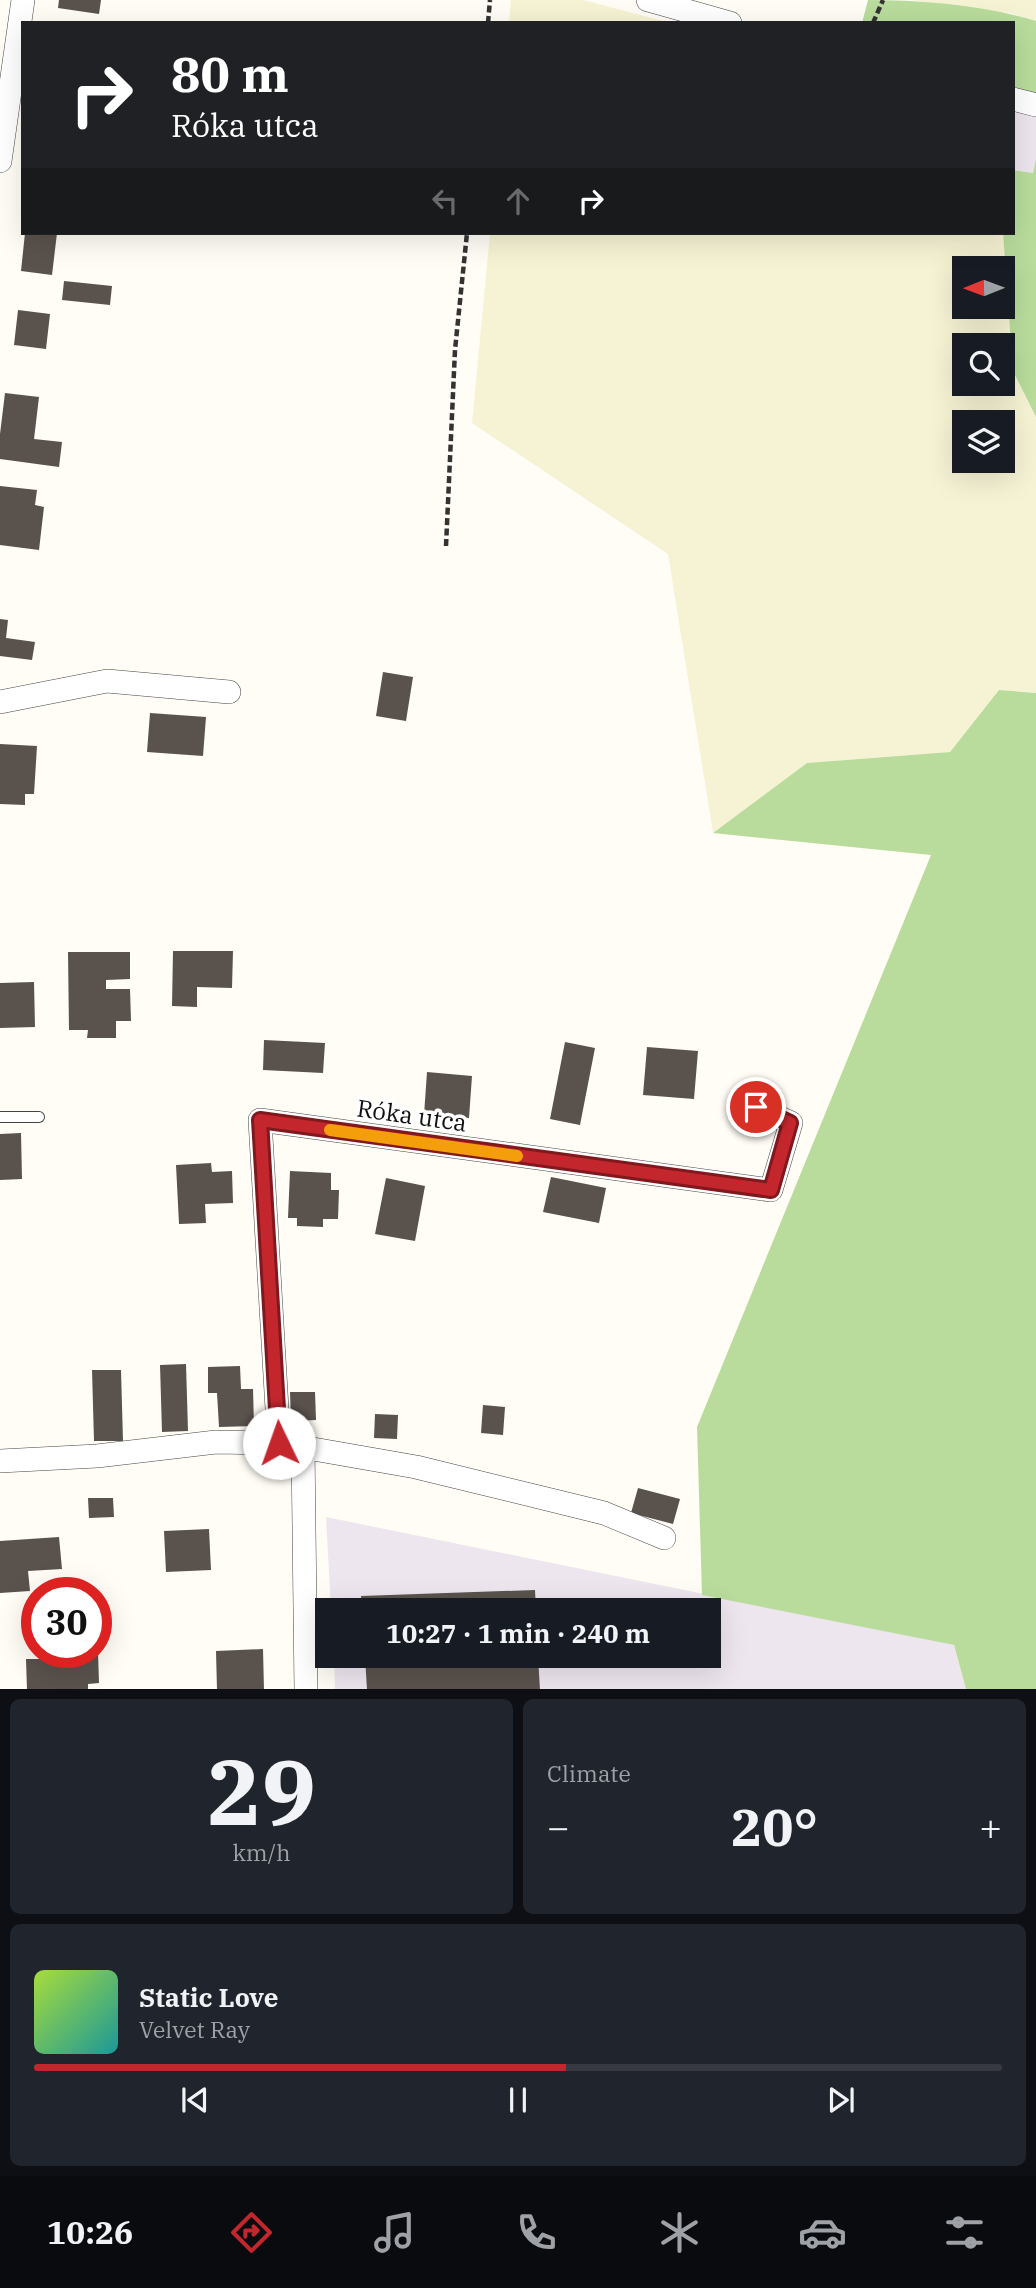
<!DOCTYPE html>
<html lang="en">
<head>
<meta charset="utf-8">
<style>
	:root { --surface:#171b24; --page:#20242c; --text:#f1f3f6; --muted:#9ea1a6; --line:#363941; --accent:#c4262e }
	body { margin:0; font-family:"IBM Plex Serif",serif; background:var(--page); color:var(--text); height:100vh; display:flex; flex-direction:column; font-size:26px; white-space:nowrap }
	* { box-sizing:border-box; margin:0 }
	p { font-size:23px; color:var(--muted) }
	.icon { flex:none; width:38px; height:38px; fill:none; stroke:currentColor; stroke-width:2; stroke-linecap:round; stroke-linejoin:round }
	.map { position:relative; height:1689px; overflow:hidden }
	.side { display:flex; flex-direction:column; gap:10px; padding:10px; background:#0d0f14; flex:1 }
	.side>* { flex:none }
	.banner { position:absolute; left:21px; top:21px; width:994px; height:214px; border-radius:0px; box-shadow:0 7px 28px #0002; background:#202124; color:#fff; overflow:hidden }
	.needle { width:46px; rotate:269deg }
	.buttons { position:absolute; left:952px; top:256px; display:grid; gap:14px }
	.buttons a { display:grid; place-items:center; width:63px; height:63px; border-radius:0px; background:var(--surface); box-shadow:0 7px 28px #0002; font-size:35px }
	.speed { position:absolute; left:21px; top:1577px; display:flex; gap:14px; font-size:35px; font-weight:700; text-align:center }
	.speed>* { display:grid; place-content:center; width:91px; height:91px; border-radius:50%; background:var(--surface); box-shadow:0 7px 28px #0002; line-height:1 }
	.speed .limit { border:10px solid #d22; background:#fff; color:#111 }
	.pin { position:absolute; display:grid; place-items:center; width:60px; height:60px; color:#fff; margin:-30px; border:4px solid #fff; border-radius:50%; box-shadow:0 2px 7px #0007 }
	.me { position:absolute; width:77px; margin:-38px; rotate:357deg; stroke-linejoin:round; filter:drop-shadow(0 0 5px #0008) }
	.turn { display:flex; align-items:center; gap:24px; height:147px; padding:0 35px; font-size:32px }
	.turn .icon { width:91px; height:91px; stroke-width:2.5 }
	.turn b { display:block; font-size:49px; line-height:60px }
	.lanes { display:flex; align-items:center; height:66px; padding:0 35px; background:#0003; justify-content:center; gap:35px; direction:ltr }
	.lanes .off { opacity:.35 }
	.big { font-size:52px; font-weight:800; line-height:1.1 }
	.side .widget { flex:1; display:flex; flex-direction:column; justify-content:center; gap:10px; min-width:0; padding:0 24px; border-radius:10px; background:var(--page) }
	.side .dial { align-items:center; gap:0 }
	.dial b { font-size:91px; line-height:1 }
	.song { display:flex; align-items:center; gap:21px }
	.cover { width:84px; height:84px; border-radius:10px; background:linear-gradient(135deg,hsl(80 70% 55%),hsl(180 70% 35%)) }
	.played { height:7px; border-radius:4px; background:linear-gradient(90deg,var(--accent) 55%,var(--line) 55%) }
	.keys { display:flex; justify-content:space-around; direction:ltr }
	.heat { display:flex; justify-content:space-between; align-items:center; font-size:38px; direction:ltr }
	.side .tiles { flex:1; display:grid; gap:10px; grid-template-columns:1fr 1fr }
	.widget:last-child { grid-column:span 2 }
	.trip { position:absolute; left:315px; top:1598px; width:406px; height:70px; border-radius:0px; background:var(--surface); box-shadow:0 7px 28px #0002; font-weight:800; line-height:70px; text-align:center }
	.tab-bar { display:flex; height:112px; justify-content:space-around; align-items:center; background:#090b0e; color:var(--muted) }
	.tab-bar .icon { width:49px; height:49px }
	.tab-bar .on { color:var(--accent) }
	.tab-bar b { font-size:32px; color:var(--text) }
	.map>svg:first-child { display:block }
	.industrial { fill:#eee6ef }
	.farmland { fill:#f6f3d4; fill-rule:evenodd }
	.forest { fill:#b9dc9c }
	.building { fill:#5a524d }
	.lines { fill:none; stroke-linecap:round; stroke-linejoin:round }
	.service-casing { stroke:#444; stroke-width:12 }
	.minor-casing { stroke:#444; stroke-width:24 }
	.path { stroke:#333; stroke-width:4.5; stroke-dasharray:7 3.5; stroke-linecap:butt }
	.service { stroke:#fff; stroke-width:10 }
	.minor { stroke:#fff; stroke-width:23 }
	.route-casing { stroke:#7f191e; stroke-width:18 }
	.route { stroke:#c4262e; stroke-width:12 }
	.slow { stroke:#f59e0b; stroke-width:12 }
	.labels { text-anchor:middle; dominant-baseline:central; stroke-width:7; stroke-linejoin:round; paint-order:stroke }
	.street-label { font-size:24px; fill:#111; stroke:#fff }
</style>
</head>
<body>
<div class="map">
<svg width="1036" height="1690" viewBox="0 0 1036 1690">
	<rect width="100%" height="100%" fill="#fffdf5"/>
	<!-- industrial -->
	<path class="industrial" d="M1013 111 1036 115V159L1033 173 1013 170Z
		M326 1517 954 1645 966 1689H335L334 1656H709V1610H331Z"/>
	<!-- farmland -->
	<path class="farmland" d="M511 0H583L671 23H509Z
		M910 0H1036V21L1010 13Z
		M490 233H1003L1013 371 1036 417V693L999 690 950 752 807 763 713 833 668 554 472 423ZM964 268H1003V306H964ZM964 345H1003V383H964ZM964 422H1003V460H964Z"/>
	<!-- forest -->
	<path class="forest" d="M868 0C924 0 983 5 1036 21V115L1013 111V23H862Z
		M1036 159V417L1013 371 1003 233H1013V170L1033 173Z
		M999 690 1036 693V1690L966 1689 954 1645 702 1595 697 1427 931 855 713 833 807 763 950 752Z"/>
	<!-- building -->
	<path class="building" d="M59 0H101L99 14 58 8Z
		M25 233H57L52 275 21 271Z
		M64 281 112 286 110 305 62 300Z
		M18 310 50 314 46 349 14 345Z
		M5 393 39 397 34 439 62 442 59 467 0 459V434Z
		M0 486 37 490 35 505 44 507 39 550 0 545Z
		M0 619 8 620 6 638 35 642 32 660 0 656Z
		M383 672 413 677 406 721 376 716Z
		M150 713 206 717 203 756 147 752Z
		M0 744 37 746 34 794H25V805L0 804Z
		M173 951H233L232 988 197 987V1007L172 1006Z
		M68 952H130V979L106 980V989H130L131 1021H116V1038H87L88 1030H69Z
		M34 982 35 1027 0 1028V983Z
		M264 1040 325 1043 323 1073 263 1070Z
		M565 1042 595 1048 580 1125 550 1119Z
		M647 1047 698 1051 694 1099 643 1095Z
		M427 1072 472 1076 469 1118 424 1115Z
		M21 1133 22 1179 0 1180V1134Z
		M211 1163 212 1172 232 1171 233 1203 205 1204 206 1223 179 1224 176 1165Z
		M290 1171 331 1173V1190H339L338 1219H323V1227L297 1226V1218H288Z
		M551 1177 606 1188 599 1223 543 1212Z
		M386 1178 425 1186 415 1241 375 1234Z
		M186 1364 188 1431 162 1432 160 1365Z
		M240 1366 241 1389H253L254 1426 219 1427 217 1393H208V1367Z
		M92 1370H121L123 1441H94Z
		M290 1392H315L316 1420 291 1421Z
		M483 1405 505 1407 503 1435 481 1433Z
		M375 1414 398 1415 397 1439 374 1438Z
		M638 1488 680 1499 673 1524 631 1513Z
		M88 1498H113L114 1517 89 1518Z
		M209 1529 211 1570 166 1572 164 1531Z
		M59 1537 62 1569 28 1571 30 1591 0 1593V1541Z
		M535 1590 536 1610H362L361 1596Z
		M263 1649 264 1690H217L216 1651Z
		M43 1652H98L99 1683 88 1684V1690H27L26 1659H44Z
		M365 1656H538L540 1690H367Z"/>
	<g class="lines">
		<!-- service casing -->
		<g class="service-casing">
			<path id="service" d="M0 1117H39"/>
		</g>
		<!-- minor casing -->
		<g class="minor-casing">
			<path id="minor" d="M648 0 730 23
				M1013 99 1036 105
				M0 161 23 0
				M0 702 107 681 229 692
				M303 1447 306 1690
				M0 1461 97 1456 216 1442 279 1443
				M664 1538 604 1513 416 1467 279 1443 260 1120 771 1190 791 1123 756 1107"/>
		</g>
		<!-- path -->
		<path class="path" d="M488 23 490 0
			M873 23 883 0
			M446 546 455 350 467 233"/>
		<!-- service -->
		<use href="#service" class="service"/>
		<!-- minor -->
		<use href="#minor" class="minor"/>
	</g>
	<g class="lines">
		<!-- route casing -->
		<g class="route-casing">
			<path id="route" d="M279 1443 260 1120 771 1190 790 1123 756 1107"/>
		</g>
		<!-- route -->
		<use href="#route" class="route"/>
		<!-- slow -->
		<path class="slow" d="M330 1130 517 1156"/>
	</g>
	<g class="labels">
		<!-- street labels -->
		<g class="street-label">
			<text transform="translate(412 1115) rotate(8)">Róka utca</text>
		</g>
	</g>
</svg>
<div class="buttons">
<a><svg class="needle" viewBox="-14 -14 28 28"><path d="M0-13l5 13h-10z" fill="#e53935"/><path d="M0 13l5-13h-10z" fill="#9ea1a6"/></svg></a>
<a><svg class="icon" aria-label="search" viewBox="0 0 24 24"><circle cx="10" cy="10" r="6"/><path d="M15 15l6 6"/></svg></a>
<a><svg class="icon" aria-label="layers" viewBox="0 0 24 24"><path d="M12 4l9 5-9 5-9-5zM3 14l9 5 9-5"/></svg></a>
</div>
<div class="speed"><div class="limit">30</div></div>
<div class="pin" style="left:756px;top:1107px;background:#d93025"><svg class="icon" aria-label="arrive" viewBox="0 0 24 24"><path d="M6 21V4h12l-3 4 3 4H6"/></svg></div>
<svg class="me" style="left:279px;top:1443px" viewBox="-20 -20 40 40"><circle r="19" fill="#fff"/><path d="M0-13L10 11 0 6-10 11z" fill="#c4262e"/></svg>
<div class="trip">10:27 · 1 min · 240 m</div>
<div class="banner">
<div class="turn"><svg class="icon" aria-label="right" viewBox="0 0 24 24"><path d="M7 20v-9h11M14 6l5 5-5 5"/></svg><div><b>80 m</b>Róka utca</div></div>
<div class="lanes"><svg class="icon off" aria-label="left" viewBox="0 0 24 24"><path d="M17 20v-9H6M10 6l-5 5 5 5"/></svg><svg class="icon off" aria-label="ahead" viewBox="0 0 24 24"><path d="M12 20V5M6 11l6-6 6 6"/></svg><svg class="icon" aria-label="right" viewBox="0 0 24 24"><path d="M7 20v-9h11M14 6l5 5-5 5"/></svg></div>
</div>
</div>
<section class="side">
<div class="tiles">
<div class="widget dial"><b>29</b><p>km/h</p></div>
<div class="widget"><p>Climate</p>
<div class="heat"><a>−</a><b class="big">20°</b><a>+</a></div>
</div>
<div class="widget">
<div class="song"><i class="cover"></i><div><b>Static Love</b><p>Velvet Ray</p></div></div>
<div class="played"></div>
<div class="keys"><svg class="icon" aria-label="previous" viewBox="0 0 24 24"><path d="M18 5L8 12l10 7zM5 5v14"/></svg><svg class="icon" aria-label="pause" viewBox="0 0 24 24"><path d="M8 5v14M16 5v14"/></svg><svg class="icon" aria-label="next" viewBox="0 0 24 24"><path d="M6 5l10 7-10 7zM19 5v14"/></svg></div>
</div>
</div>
</section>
<nav class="tab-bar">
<b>10:26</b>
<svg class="icon on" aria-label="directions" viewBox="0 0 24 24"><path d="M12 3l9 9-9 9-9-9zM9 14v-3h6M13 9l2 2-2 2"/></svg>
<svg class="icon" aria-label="music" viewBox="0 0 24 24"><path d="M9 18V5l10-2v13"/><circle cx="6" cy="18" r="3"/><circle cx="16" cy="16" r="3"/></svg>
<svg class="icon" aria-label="phone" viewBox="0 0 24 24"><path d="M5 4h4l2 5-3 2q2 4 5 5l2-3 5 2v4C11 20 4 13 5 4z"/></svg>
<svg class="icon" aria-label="climate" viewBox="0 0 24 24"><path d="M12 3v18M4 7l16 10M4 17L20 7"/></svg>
<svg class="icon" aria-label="car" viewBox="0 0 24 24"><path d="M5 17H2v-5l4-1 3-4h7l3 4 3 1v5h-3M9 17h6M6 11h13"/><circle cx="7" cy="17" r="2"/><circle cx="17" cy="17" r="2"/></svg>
<svg class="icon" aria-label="filters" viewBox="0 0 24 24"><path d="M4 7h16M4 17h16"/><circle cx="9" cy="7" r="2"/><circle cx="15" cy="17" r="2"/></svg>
</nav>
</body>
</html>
